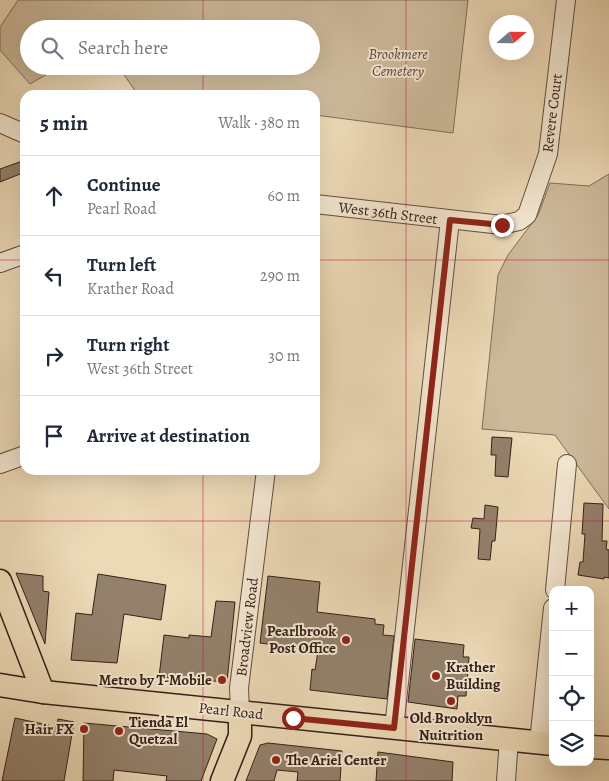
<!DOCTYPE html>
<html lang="en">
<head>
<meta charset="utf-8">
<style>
  :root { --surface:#fff; --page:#f2f2f3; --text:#1f2937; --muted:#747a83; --line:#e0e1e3 }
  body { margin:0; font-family:Alegreya,serif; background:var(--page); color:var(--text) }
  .controls { position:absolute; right:15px; bottom:15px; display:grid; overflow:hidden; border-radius:10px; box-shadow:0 5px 20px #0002 }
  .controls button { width:45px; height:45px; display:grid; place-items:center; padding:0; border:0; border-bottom:1px solid var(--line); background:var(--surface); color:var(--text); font:25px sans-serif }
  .compass { position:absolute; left:489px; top:15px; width:45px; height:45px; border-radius:50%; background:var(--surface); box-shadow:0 5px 20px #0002; rotate:70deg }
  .stop { position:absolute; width:15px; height:15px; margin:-11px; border:4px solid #8f2418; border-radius:50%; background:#fff }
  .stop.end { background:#8f2418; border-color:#fff; box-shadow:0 1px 5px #0008 }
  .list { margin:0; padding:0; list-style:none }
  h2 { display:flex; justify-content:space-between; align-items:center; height:65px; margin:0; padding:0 20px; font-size:21px }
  h2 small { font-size:16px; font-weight:400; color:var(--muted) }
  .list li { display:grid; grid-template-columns:32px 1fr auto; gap:15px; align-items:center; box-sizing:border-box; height:80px; padding:0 20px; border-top:1px solid var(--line) }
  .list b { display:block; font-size:19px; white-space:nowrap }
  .list p { margin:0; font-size:16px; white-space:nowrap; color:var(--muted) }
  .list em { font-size:16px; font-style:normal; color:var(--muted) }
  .icon { flex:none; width:28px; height:28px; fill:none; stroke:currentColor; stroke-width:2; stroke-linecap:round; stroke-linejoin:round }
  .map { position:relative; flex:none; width:609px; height:781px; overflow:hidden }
  .search { position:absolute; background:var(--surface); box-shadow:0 5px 20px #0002; left:20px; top:20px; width:300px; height:55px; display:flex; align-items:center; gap:12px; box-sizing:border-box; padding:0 18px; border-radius:28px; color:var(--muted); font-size:19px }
  .panel { position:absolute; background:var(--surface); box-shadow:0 5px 20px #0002; left:20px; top:90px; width:300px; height:385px; border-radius:15px }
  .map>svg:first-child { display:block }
  .green { fill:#cdba9b; stroke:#806e5a }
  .building { fill:#93816b; stroke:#332119 }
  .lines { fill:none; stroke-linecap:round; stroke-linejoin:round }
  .minor-casing { stroke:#614f40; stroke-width:20 }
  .major-casing { stroke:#332119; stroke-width:25 }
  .minor { stroke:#f3e6d0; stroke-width:18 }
  .major { stroke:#ecd9b6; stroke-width:22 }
  .route { stroke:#8f2418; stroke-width:6 }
  .grid { fill:none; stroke:#c2185b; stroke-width:1; stroke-opacity:0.55 }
  .poi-dot { fill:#8f2418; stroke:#f3e6d0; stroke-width:2 }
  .labels { text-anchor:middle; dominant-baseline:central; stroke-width:4; stroke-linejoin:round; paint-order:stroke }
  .park-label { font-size:15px; font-style:italic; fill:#5a473a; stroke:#f3e6d0 }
  .street-label { font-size:15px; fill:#332119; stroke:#f3e6d0 }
  .poi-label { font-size:15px; font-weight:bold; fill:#332119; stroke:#f3e6d0; text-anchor:end }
</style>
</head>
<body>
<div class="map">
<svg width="609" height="781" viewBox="0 0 609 781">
  <rect width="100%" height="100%" fill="#ecd9b6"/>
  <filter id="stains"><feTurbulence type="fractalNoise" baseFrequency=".004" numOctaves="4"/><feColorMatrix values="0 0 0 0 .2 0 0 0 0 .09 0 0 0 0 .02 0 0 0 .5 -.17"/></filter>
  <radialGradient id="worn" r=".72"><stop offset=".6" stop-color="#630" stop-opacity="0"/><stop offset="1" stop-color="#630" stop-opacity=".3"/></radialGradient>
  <g class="green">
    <path d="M18,0H468L453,133L315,115V95H138L118,66H311V29H29V66H61L30,84L0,50V27Z"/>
    <path d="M609,174V509L555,435L482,429L498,275L508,255L538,215L550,183L589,186Z"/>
  </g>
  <g class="building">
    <path d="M25,160V172L0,182V169Z"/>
    <path d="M492,437L512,438L508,477L495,476L496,455H491Z"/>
    <path d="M584,503L603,504L602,541H607L606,549L609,550V578L604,577V579L578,575L580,562H583L585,534H582Z"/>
    <path d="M485,505L498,507L495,541H492L490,560L478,559L480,529L471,528L473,518L484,519Z"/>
    <path d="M16,573L43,576V591L49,592L45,644Z"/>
    <path d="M98,574L166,585L161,620L124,614L117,663L71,660L76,613L92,615Z"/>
    <path d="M268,576L320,582L317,612L375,619V624L384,625L383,635L394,636L387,699L310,690L312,669L315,670L318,651L260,643Z"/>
    <path d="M216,601L235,602L227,682L159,677L164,635L189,638V635L211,637Z"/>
    <path d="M415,639L464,645L463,657H469L466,696H458L457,709L408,702Z"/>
    <path d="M15,718L57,727L58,719L74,722L64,781H2Z"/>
    <path d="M84,723L207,734L217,739L201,781H166L167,776L114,770L113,781H83Z"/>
    <path d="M268,743L342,751L340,781H297L298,772L277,770L274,781H246L260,745Z"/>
    <path d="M378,752L453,762L452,781H376Z"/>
  </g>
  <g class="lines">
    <g class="minor-casing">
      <g id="minor">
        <path d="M0,123L25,134"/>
        <path d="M315,204L502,225L519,221L527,215L548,154L566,0"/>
        <path d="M0,263L25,254"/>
        <path d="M0,464L25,455"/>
        <path d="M555,590L567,464"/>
        <path d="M240,712L239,688L266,470"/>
        <path d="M394,728L450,220"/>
        <path d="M539,742L553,608"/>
        <path d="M506,781L509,739"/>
      </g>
    </g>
    <g class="major-casing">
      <g id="major">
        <path d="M0,581L43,692"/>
        <path d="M0,685L43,692L553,744"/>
        <path d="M590,747L609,748"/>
        <path d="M222,781L240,736V712"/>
      </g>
    </g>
    <use href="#minor" class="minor"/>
    <use href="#major" class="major"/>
  </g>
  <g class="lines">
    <path class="route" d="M293,718L394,728L450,220L502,225"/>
  </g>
  <path class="grid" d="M203,0V29M406,0V781M203,66V95M0,260H25M315,260H609M203,470V781M0,521H609"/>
  <g class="poi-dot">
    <circle cx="346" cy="640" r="5"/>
    <circle cx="436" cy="676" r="5"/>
    <circle cx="222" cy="680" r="5"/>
    <circle cx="451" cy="701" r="5"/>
    <circle cx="84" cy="729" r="5"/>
    <circle cx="119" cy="731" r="5"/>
    <circle cx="276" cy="760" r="5"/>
  </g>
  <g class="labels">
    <g class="park-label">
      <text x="398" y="54">Brookmere<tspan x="398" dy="17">Cemetery</tspan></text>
    </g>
    <g class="street-label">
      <text transform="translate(552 113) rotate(-83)">Revere Court</text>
      <text transform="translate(388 213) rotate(7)">West 36th Street</text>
      <text transform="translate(247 627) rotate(-83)">Broadview Road</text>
      <text transform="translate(231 711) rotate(6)">Pearl Road</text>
    </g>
    <g class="poi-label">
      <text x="336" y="631">Pearlbrook<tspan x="336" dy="17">Post Office</tspan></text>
      <text x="446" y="667" text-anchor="start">Krather<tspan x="446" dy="17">Building</tspan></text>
      <text x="212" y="680">Metro by T-Mobile</text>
      <text x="451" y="718" text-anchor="middle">Old Brooklyn<tspan x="451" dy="17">Nuitrition</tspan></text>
      <text x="129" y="722" text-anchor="start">Tienda El<tspan x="129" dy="17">Quetzal</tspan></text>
      <text x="74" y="729">Hair FX</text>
      <text x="286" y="760" text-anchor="start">The Ariel Center</text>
    </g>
  </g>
  <rect width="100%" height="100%" filter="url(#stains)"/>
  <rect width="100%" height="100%" fill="url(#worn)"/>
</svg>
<div class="controls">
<button>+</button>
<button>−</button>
<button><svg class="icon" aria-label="locate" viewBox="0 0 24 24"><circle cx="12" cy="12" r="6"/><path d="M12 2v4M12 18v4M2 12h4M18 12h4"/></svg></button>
<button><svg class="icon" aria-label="layers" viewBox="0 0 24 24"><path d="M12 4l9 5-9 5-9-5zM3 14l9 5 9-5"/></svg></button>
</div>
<svg class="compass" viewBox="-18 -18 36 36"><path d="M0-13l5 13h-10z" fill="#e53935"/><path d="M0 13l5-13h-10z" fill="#747a83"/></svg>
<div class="stop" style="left:293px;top:718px"></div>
<div class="stop end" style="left:502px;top:225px"></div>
<div class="search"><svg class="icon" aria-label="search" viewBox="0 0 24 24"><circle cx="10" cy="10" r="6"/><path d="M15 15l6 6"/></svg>Search here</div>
<section class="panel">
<h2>5 min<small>Walk · 380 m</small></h2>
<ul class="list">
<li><svg class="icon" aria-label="ahead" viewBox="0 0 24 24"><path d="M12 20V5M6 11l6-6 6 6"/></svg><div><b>Continue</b><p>Pearl Road</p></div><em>60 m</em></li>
<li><svg class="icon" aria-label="left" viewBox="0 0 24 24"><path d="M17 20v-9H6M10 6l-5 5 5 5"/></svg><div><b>Turn left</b><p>Krather Road</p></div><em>290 m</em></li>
<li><svg class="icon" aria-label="right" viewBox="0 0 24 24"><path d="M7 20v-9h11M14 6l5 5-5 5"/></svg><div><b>Turn right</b><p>West 36th Street</p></div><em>30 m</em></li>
<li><svg class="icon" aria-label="arrive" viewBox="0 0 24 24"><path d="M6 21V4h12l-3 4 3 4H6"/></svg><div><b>Arrive at destination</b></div></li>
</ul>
</section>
</div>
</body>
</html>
